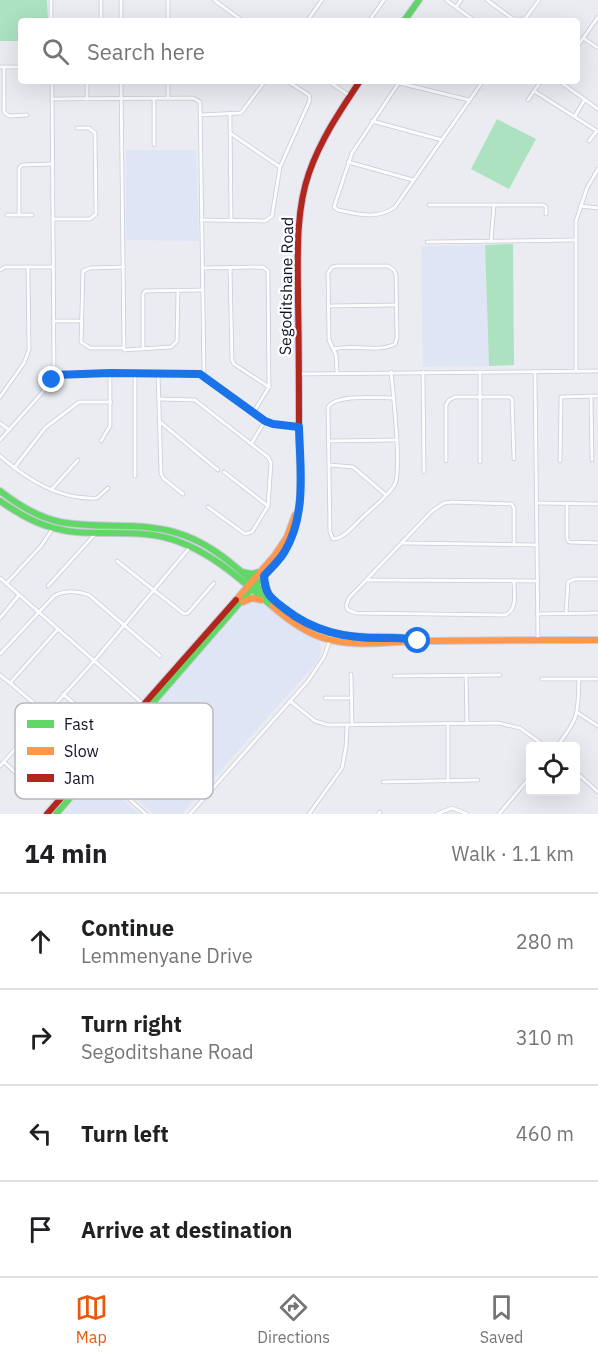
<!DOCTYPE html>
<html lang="en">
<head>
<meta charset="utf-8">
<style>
  :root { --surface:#fff; --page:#f2f2f2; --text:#202124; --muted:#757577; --line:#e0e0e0; --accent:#ea580c }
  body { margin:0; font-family:"IBM Plex Sans",sans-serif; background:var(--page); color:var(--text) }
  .controls { position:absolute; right:18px; bottom:18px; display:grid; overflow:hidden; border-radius:6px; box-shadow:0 6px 24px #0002 }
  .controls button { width:54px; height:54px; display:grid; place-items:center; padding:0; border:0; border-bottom:2px solid var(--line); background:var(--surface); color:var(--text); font:30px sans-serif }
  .stop { position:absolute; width:18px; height:18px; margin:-14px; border:4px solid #1a73e8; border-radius:50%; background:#fff }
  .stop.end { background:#1a73e8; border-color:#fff; box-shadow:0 2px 6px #0008 }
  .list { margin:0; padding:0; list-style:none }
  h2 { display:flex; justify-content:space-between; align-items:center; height:78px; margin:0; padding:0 24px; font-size:26px }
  h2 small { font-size:20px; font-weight:400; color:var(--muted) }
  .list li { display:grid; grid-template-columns:39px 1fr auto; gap:18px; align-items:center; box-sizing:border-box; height:96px; padding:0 24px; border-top:2px solid var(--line) }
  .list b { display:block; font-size:22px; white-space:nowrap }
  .list p { margin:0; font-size:20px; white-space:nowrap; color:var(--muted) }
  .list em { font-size:20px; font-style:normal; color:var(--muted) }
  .icon { flex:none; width:33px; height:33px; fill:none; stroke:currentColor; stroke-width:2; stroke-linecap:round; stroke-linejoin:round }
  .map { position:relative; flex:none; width:598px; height:814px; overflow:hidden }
  .search { position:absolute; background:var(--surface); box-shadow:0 6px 24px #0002; left:18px; right:18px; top:18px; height:66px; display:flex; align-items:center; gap:15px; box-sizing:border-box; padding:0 21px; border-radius:6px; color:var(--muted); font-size:22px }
  .sheet { height:462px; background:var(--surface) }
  nav { display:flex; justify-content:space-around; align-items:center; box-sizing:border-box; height:84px; border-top:2px solid var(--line); background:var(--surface); font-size:16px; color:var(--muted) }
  nav a { display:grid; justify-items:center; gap:3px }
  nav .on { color:var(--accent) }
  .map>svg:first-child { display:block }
  .built { fill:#e0e5f6 }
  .green { fill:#ace2c0 }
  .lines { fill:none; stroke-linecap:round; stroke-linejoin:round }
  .street-casing { stroke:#c7cbd8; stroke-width:4.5 }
  .fast-casing { stroke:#c7cbd8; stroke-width:8 }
  .slow-casing { stroke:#c7cbd8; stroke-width:8 }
  .jam-casing { stroke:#c7cbd8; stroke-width:8 }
  .street { stroke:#fcfcfd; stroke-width:3 }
  .fast { stroke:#63d668; stroke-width:6 }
  .slow { stroke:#ff974d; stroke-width:6 }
  .jam { stroke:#b3261e; stroke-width:6 }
  .route { stroke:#1a73e8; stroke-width:8 }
  .labels { text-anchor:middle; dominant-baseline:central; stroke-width:4.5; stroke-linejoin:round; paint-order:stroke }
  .street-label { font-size:16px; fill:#0e1327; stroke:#fff }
  .key { fill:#fff; stroke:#b7b8be; stroke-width:1.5 }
  .key-label { font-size:16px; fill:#0e1327 }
</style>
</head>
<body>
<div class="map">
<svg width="598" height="814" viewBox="0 0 598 814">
  <rect width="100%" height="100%" fill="#eaecf2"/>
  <g class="built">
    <path d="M126,150H196L199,241L126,240Z"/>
    <path d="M485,245L489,366L423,367L421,246Z"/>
    <path d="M257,599L269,604L304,632L320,639L321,652L317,662L182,814H153L100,767L249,600Z"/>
    <path d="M101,782L119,797L140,814H62L89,783Z"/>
  </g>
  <g class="green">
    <path d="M0,0H47L48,21H21V41H0Z"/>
    <path d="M497,119L536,139L509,189L471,169Z"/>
    <path d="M513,244L514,365L489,366L485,245Z"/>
  </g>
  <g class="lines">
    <g class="street-casing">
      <g id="street">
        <path d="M51,0V21"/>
        <path d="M121,0V21"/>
        <path d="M168,0V21"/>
        <path d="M214,0L243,21"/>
        <path d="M446,0L475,21"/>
        <path d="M487,0L513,19H525L539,0"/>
        <path d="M456,7L461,0"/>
        <path d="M101,21V0"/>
        <path d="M307,21L322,0"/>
        <path d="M369,21L384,0"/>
        <path d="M583,38L598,48"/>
        <path d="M577,47L598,17"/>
        <path d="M0,67H21"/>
        <path d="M4,67V112L9,116L27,115"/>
        <path d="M121,81L124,350L171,347L177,341L178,290"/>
        <path d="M328,81L350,96"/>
        <path d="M400,81L352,153L334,207L338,210C357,214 378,220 395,207L483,81"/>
        <path d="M559,81L598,109"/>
        <path d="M399,83L469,100"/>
        <path d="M534,91L597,131"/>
        <path d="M168,98V81"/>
        <path d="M52,99L193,98L200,102L204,375"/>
        <path d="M87,99V81"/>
        <path d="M528,100L541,81"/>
        <path d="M230,114L231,220"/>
        <path d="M201,115L241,113L265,81"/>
        <path d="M575,116L585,99"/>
        <path d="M372,121L442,140"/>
        <path d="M230,133L280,167"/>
        <path d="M589,141L597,131"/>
        <path d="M154,145V99"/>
        <path d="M348,162L413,180"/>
        <path d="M429,205H544L546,207V214"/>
        <path d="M580,206L598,208"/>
        <path d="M7,215H32"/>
        <path d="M19,215V168L22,165L52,164"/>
        <path d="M53,219H90L96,214L95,133L89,128H77"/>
        <path d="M201,220L265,221L272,216L280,167L310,100L309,95L287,81"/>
        <path d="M491,241L494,205"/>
        <path d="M427,242L575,240"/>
        <path d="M124,267L90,268L83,271L81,342L90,348H124"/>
        <path d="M202,268L263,267L268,271L269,387L253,413"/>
        <path d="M230,268L232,360L234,364L269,387"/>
        <path d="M0,270L5,267H53"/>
        <path d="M329,306L395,305"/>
        <path d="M54,321H82"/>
        <path d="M143,348V294L145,291L202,290"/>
        <path d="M334,349C353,344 378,353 395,344L397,338L396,275L394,270L388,266H337L332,267L328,273L329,340L336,355L337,373"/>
        <path d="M576,371V221L587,188L598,169"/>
        <path d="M391,372C393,392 402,469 395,484C388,497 373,507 363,517C354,525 345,538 333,539L330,532L328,407C337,394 378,398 394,398"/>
        <path d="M423,372L424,472"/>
        <path d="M535,372L538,640"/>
        <path d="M135,373V476"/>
        <path d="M158,373L161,473L163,478L183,494"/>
        <path d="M299,374L598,371"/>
        <path d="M54,375L110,373L200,374L265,421L273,424L299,427"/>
        <path d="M591,396L592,460"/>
        <path d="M0,397L24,363L29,350L28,267"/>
        <path d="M159,399L195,400L268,457L271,463L268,506L252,532L245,534L208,507"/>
        <path d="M159,421L218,470"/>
        <path d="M0,423L9,430"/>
        <path d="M0,440L48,386L54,371L52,81"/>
        <path d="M101,441L110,426V373"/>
        <path d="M328,441L397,440"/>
        <path d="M251,444L265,421"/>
        <path d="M0,456C28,480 59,500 97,498L108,488"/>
        <path d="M446,461V405L449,400L455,397H510L512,399L514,459"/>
        <path d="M560,461L561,397L598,396"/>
        <path d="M480,462V372"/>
        <path d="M330,465L353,467L386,495"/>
        <path d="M14,468L45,428L79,402H111"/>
        <path d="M224,472L268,506"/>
        <path d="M51,490L78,460"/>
        <path d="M537,503L598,504"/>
        <path d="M567,503V539L569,542L598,543"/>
        <path d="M402,543L536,545"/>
        <path d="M117,561L184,614L188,613L214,583"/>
        <path d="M0,578L149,709"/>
        <path d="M367,580L537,581"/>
        <path d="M514,582C514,593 518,610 505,615L356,613L348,610L346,606L349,598L432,511L444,503L452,502L512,504L514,508V545"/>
        <path d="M6,584L41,546L53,528"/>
        <path d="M48,586L96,533"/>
        <path d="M537,614L598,613"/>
        <path d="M566,614L568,582L575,579H598"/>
        <path d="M0,618L19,595"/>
        <path d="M58,629L10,683L98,757"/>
        <path d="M0,654L54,596C64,590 78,591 89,595L160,656"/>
        <path d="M351,674L352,725"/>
        <path d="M0,675L10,683"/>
        <path d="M466,675L467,724"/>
        <path d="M394,676L500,675"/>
        <path d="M542,679H598"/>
        <path d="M63,694L102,728"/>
        <path d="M325,698H350"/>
        <path d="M290,701L315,721L328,725L498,723L520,728L545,746"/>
        <path d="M578,713L598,726"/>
        <path d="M448,724V781"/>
        <path d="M32,730L69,764"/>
        <path d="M557,746C579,718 578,714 579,679"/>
        <path d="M4,762L40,795"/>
        <path d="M0,766L94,661L191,546"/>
        <path d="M96,769L146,814"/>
        <path d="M576,772L598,792"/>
        <path d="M383,782L478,780"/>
        <path d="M190,814L308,681L324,657L332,634"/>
        <path d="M309,814L342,768L346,747L347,726"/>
        <path d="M378,814L380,812"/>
        <path d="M437,814L452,808L467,814"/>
        <path d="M499,814L530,777"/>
      </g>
    </g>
    <g class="fast-casing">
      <g id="fast">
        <path d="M404,21L419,0"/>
        <path d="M0,491C18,505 37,517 60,522C103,530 145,520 186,536C236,555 265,603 312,626C349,645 384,631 419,641"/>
        <path d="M0,501C25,518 45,529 76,532C110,535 145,529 177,541C214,554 242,581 272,606"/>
        <path d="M241,572L252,574L259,572"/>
        <path d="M264,576L268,594"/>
        <path d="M56,814L283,553C306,513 300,478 299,434"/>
      </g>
    </g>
    <g class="slow-casing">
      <g id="slow">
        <path d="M236,600L275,555L287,537L295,515"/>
        <path d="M243,602L252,598L261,600"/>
        <path d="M272,606C288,620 310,636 331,640C362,647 392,641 423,641C481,640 540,640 598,640"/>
        <path d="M86,779L109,780"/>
      </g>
    </g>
    <g class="jam-casing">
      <g id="jam">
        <path d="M299,434C299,390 299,345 298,301C298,259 295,213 309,173C321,139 340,111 360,81"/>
        <path d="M47,814L236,600"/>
      </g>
    </g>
    <use href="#street" class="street"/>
    <use href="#fast" class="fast"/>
    <use href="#slow" class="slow"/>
    <use href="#jam" class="jam"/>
  </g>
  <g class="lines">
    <path class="route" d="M52,380L54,375L110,373L200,374L265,421L273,424L299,427C300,467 307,514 285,551C280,560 271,568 264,576C265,595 271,598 285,609C314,632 346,638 381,638C393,638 408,637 418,641"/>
  </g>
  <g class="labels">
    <g class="street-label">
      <text transform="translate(286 286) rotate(-89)">Segoditshane Road</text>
    </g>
  </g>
  <rect x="15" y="703" width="198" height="96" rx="9" class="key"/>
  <rect x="27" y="720" width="27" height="8" fill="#63d668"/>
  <rect x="27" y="747" width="27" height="8" fill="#ff974d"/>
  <rect x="27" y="774" width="27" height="8" fill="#b3261e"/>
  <g class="key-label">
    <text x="64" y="730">Fast</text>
    <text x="64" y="757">Slow</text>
    <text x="64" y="784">Jam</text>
  </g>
</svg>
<div class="controls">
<button><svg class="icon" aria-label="locate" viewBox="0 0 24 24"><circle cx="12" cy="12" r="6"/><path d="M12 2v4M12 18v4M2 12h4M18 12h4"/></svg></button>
</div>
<div class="stop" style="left:418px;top:641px"></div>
<div class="stop end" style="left:52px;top:380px"></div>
<div class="search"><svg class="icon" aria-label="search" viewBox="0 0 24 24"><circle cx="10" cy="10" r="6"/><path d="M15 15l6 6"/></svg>Search here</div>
</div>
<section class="sheet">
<h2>14 min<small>Walk · 1.1 km</small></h2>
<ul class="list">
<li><svg class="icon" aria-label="ahead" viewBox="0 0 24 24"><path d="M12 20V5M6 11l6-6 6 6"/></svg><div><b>Continue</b><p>Lemmenyane Drive</p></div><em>280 m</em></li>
<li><svg class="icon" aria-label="right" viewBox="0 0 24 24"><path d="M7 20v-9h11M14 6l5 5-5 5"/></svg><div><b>Turn right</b><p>Segoditshane Road</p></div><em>310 m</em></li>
<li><svg class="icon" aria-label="left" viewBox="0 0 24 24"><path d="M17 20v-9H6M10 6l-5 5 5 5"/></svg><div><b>Turn left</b></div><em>460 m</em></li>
<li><svg class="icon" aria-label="arrive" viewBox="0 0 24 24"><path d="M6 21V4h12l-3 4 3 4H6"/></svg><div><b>Arrive at destination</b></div></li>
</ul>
</section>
<nav>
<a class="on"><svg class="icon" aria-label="map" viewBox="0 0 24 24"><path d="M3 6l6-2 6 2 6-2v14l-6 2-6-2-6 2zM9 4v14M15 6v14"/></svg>Map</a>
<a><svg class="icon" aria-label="directions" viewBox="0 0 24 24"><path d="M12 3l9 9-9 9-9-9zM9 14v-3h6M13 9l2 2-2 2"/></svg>Directions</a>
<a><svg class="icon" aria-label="saved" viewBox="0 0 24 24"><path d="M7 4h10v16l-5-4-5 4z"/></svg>Saved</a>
</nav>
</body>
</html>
